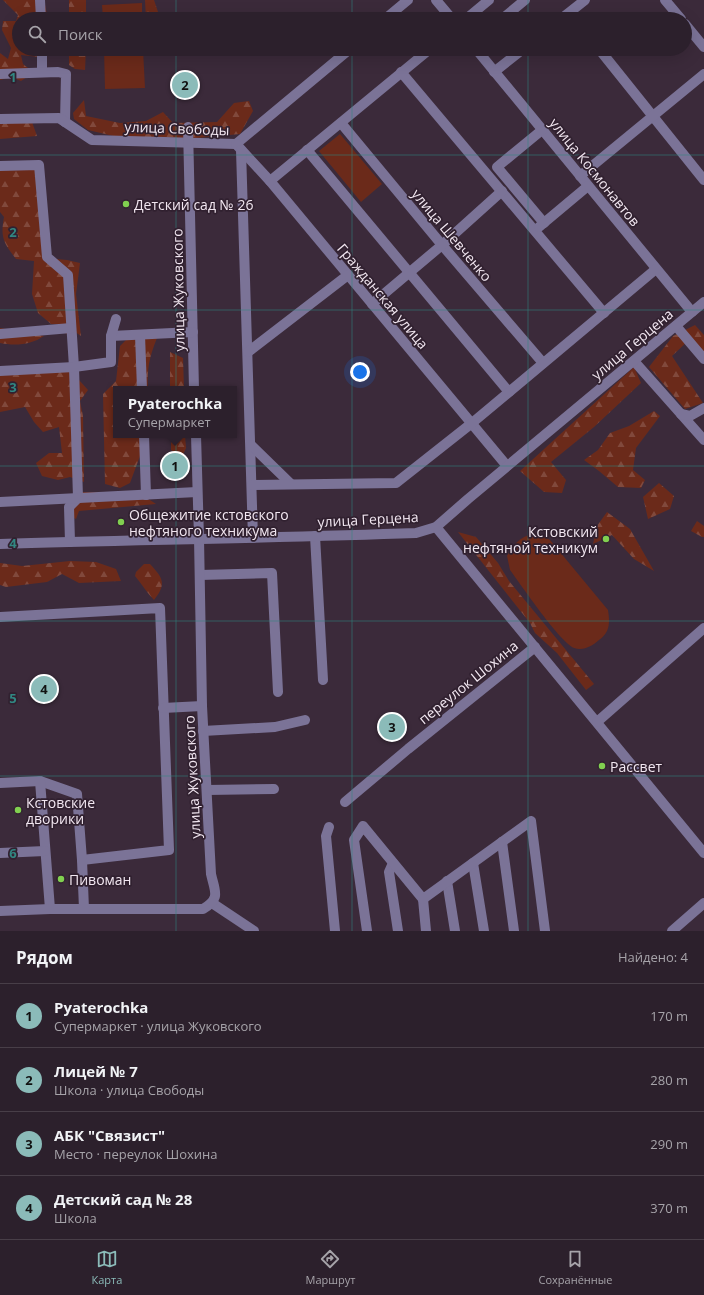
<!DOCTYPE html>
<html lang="ru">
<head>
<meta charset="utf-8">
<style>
  :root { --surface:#2c202c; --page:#342834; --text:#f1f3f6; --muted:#a6a3a9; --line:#483e48; --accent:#8bbbb9 }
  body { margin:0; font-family:"Open Sans",sans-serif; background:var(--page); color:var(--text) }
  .you { position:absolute; left:360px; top:372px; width:14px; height:14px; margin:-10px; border:3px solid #fff; border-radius:50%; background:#1a73e8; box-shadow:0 0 0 6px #1a73e833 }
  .badge { display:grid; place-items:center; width:26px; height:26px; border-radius:50%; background:var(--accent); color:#111; font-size:13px; font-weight:700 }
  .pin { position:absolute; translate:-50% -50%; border:2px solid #fff; box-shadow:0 1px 4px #0006 }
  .popup { position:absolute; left:113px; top:386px; width:124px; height:52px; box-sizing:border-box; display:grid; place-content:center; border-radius:0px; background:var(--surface); filter:drop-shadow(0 1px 3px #0005); font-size:13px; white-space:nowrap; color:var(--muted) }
  .popup b { font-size:15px; color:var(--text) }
  .popup::after { content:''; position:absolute; left:50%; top:100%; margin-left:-8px; border:8px solid transparent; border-top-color:var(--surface) }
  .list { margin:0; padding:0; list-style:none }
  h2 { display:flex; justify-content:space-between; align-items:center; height:52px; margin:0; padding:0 16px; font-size:17px }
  h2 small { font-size:13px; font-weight:400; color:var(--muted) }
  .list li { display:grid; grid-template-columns:26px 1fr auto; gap:12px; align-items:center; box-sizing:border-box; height:64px; padding:0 16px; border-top:1px solid var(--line) }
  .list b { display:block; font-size:15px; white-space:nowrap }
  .list p { margin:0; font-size:13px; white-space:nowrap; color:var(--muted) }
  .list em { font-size:13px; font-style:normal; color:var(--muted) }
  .icon { flex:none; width:22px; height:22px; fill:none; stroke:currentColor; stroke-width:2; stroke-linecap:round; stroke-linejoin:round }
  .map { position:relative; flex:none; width:704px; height:931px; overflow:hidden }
  .search { position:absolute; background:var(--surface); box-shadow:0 4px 16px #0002; left:12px; right:12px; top:12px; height:44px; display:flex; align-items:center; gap:10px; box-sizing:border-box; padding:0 14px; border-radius:22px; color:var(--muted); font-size:15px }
  .sheet { height:308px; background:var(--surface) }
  nav { display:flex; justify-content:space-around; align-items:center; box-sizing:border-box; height:56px; border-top:1px solid var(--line); background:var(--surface); font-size:11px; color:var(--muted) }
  nav a { display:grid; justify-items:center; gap:2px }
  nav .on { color:var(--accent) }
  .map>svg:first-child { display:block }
  .forest { fill:url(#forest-firs) }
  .green { fill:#6b2a1a }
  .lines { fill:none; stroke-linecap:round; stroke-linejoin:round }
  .minor { stroke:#7b7397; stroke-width:10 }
  .grid { fill:none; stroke:#318782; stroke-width:1; stroke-opacity:0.55 }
  .poi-dot { fill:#81d050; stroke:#312130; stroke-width:1.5 }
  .labels { text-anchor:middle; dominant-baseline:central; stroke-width:3.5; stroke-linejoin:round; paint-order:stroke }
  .street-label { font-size:14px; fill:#f2e7f1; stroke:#312130 }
  .poi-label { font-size:14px; fill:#f2e7f1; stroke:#312130; text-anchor:start }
  .grid-label { font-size:13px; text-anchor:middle; font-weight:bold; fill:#318782; stroke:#312130; stroke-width:3.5; stroke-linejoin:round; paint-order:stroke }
</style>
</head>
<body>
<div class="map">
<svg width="704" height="931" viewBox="0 0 704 931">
  <defs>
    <pattern id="forest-firs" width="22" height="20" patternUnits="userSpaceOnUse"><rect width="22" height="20" fill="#6b2a1a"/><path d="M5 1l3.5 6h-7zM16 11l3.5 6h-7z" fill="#81493c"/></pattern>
  </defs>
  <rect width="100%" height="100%" fill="#3b2a3a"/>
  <g class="forest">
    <path d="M3,0H44L48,19H19V49H46L39,57L21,55L23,64L39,77H27L21,81L11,77L0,80V53L8,59L11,48L2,30L3,21H16L18,15Z"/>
    <rect x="69" y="0" width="17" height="19"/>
    <path d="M145,0H154L159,15L158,19H146Z"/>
    <path d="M69,49H86L85,70L75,69L69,65Z"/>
    <path d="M84,100L86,116L120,123L146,121L163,112L173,123L217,122L234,103L249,101L253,111L240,134L197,138H122L88,130L74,119L73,113Z"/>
    <path d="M0,122H32L37,136L0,139Z"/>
    <path d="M35,167L46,258L67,260L80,263L76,294L81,336L71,329L66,334L61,324H51L38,313L32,294L34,261L16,259C4,243 0,238 4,217L0,212V168Z"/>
    <path d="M695,325L704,335V353L690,339L672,356L703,403L685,409L649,367L673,336Z"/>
    <path d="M0,328L44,336C31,345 15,346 0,343Z"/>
    <path d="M145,338H157C149,358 147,368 148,389H116V435H149V445L140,456L130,483L120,488L105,484L103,394L116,381L120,346L126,340Z"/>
    <path d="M170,352L183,358L184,389H170Z"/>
    <path d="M634,367L641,383L594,427L551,462L566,480L562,493L544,492L520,471Z"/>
    <path d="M71,371L88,390L80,401L83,416L84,482L70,477L58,480L42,476L36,463L49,453H62L59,427L43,432L34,422L25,407L0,412V375Z"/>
    <path d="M654,411L660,416L636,448L633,470L645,480L641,488L618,487L599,471L584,460L598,450L610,433L629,426Z"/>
    <path d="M171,435H185L186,448L182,457L171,450Z"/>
    <path d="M659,483L674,496L670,509L648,519L643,497Z"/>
    <path d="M83,492C104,492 140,490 156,504L79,511L76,519L65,513L68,506Z"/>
    <path d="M607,512L630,529L654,571L634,559L612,535L593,544L597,526Z"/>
    <path d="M697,521L704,526V537H702L691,531Z"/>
    <path d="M458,532L476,537L498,563L509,581L594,684L586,690L557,653L535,633L530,623Z"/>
    <path d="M70,561L96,562L116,569L121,581L79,583L62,574L47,582L6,587L0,585V563L22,566Z"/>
    <path d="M144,564H150C163,578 167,584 154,600C147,593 142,584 135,576L136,572Z"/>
  </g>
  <g class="green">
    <path d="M142,3V19H103L102,5Z"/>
    <path d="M104,49H143L145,88L105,89Z"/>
    <path d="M340,134L382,184L361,202L319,151Z"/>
    <path d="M538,533L550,540L608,610C610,623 610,632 599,640C592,646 584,651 574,648C560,642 521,585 510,570L507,556C515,542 522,535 538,533Z"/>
  </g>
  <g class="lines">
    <g class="minor">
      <path d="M40,0L41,19"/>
      <path d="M436,0L452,19"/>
      <path d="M665,0L681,19"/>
      <path d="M385,19L408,0"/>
      <path d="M466,19L489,0"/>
      <path d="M502,19L525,0"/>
      <path d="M561,19L585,0"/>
      <path d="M685,24L704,47"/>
      <path d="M42,49V72"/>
      <path d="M476,49L692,312"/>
      <path d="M599,49L704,180"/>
      <path d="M401,72L604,313"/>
      <path d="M494,72L523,49"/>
      <path d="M0,74L58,72L66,74L65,122"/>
      <path d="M0,119L59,118L92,140L236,144L350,49"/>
      <path d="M341,123L442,245L543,363"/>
      <path d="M188,127L194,389"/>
      <path d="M542,130L497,167L544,223"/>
      <path d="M236,144L270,181L507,466"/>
      <path d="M241,150L253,538"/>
      <path d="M307,150L509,392"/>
      <path d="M0,166L39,165L47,257L68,275L74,367L78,498L69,507L70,542"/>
      <path d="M580,176L704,74"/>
      <path d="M270,181L430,49"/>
      <path d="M539,227L588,186"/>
      <path d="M372,304L442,245L502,191"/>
      <path d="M676,326L704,359"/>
      <path d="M0,334L71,328"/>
      <path d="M140,335L142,389"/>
      <path d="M111,336L193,332"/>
      <path d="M248,352L348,275"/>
      <path d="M634,361L704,440"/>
      <path d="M0,371L74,367L111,362V336L116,319"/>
      <path d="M681,414L690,416L704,408"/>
      <path d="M144,435L146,495"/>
      <path d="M251,445L291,484"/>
      <path d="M252,485L396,483L472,423L656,269"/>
      <path d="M0,502L197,492"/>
      <path d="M436,527L704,853"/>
      <path d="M315,536L323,680"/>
      <path d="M0,544C139,540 277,538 416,533L436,527L468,499L704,302"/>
      <path d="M200,575L272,573L278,692"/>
      <path d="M0,617L160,608L169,850L82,860"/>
      <path d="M163,708L202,706"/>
      <path d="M597,722L704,628"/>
      <path d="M203,731L275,727L305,720"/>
      <path d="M40,781L77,794L82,860L84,909"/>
      <path d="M0,783L40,781L50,909"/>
      <path d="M207,790L274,789"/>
      <path d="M345,802L408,749L535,647"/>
      <path d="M329,827L326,836L335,931"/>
      <path d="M502,842L514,931"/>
      <path d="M0,853L45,851"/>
      <path d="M393,863L389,872L398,931"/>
      <path d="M473,863L484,931"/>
      <path d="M447,881L455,931"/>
      <path d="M423,899L426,931"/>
      <path d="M212,903L254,931"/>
      <path d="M0,911L50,909H203C221,898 215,892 211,874L202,706L199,538L196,435"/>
      <path d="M367,931L354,840L363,826L423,899L531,821L545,931"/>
      <path d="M672,931L704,903"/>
    </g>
  </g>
  <path class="grid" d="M176,0V19M352,0V19M528,0V19M176,49V931M352,49V931M528,49V931M0,155H704M0,310H704M0,466H704M0,621H704M0,776H704"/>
  <g class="poi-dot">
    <circle cx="126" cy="204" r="4"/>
    <circle cx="121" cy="522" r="4"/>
    <circle cx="606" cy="539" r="4"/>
    <circle cx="602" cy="766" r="4"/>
    <circle cx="18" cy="810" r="4"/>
    <circle cx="61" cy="879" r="4"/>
  </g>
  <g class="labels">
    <g class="street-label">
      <text transform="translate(177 128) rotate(2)">улица Свободы</text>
      <text transform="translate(595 172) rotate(51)">улица Космонавтов</text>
      <text transform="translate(452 235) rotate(50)">улица Шевченко</text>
      <text transform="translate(178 290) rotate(-91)">улица Жуковского</text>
      <text transform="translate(383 296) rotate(50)">Гражданская улица</text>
      <text transform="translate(632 344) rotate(-40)">улица Герцена</text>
      <text transform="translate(368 519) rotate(-3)">улица Герцена</text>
      <text transform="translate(468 682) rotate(-39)">переулок Шохина</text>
      <text transform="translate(192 777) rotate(-93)">улица Жуковского</text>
    </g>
    <g class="poi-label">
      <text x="134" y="204">Детский сад № 26</text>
      <text x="129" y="514">Общежитие кстовского<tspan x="129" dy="16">нефтяного техникума</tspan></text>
      <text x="598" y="531" text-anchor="end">Кстовский<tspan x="598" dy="16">нефтяной техникум</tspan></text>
      <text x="610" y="766">Рассвет</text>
      <text x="26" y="802">Кстовские<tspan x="26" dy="16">дворики</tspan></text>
      <text x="69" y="879">Пивоман</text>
    </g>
  </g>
  <g class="grid-label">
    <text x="13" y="82">1</text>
    <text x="13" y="237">2</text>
    <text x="13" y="392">3</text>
    <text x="13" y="548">4</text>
    <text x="13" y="703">5</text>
    <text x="13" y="858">6</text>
  </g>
</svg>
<div class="you"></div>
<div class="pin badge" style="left:175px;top:466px">1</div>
<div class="popup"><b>Pyaterochka</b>Супермаркет</div>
<div class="pin badge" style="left:185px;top:85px">2</div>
<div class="pin badge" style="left:392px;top:727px">3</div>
<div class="pin badge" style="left:44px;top:689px">4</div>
<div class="search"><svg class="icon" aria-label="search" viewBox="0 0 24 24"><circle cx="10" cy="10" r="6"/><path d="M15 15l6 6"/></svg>Поиск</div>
</div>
<section class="sheet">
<h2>Рядом<small>Найдено: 4</small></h2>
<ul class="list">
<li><span class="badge">1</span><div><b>Pyaterochka</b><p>Супермаркет · улица Жуковского</p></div><em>170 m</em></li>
<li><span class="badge">2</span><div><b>Лицей № 7</b><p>Школа · улица Свободы</p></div><em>280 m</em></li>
<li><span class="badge">3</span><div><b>АБК &quot;Связист&quot;</b><p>Место · переулок Шохина</p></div><em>290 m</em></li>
<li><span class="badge">4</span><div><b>Детский сад № 28</b><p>Школа</p></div><em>370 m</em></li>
</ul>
</section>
<nav>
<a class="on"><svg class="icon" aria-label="map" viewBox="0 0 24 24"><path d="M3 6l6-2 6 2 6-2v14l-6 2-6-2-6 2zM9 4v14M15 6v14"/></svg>Карта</a>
<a><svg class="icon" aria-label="directions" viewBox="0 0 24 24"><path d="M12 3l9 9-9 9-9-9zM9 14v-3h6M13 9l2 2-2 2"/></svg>Маршрут</a>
<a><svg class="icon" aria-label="saved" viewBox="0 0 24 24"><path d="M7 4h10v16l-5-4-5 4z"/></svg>Сохранённые</a>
</nav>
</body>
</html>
